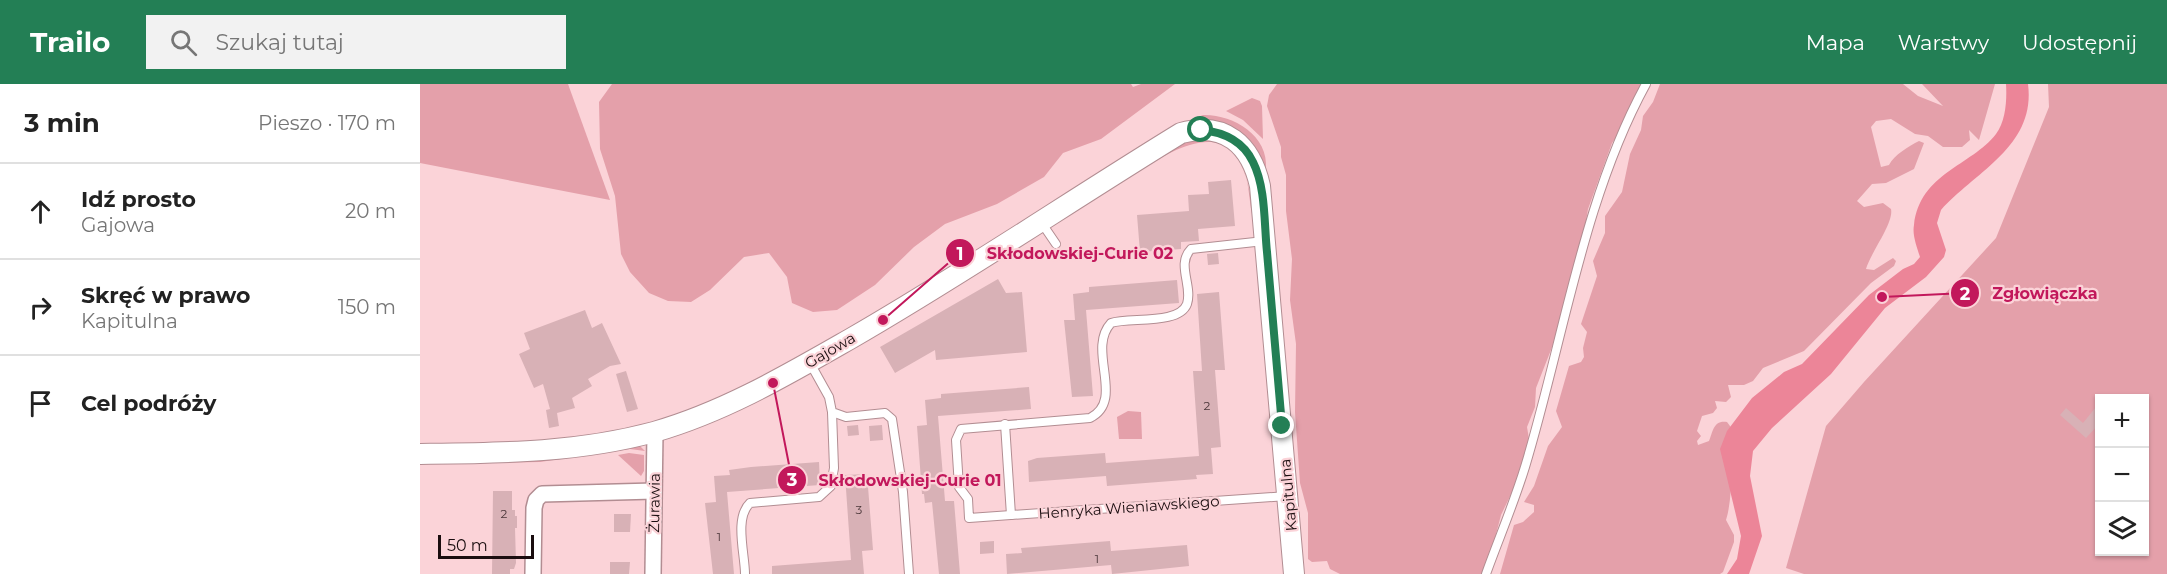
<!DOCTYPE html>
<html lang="pl">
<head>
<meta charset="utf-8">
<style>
  :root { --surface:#fff; --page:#f2f2f2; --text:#222; --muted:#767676; --line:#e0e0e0; --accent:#237f55 }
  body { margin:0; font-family:Montserrat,sans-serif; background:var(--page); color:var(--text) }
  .controls { position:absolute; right:18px; bottom:18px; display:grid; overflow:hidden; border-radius:0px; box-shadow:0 2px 4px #0004 }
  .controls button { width:54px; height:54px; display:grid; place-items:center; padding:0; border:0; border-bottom:2px solid var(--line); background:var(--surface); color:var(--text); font:30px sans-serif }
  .scale { position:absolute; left:18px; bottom:15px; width:96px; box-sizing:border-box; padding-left:6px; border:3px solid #1a0d0f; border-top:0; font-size:16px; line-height:21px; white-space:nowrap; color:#1a0d0f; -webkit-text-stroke:4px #fbd3d8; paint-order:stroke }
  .stop { position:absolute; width:18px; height:18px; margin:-14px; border:4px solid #237f55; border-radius:50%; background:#fff }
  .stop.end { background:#237f55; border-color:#fff; box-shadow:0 2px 6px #0008 }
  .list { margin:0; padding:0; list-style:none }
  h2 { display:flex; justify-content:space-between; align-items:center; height:78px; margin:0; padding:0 24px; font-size:26px }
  h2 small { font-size:20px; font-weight:400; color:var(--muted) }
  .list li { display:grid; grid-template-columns:39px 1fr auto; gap:18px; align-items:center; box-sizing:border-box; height:96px; padding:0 24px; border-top:2px solid var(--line) }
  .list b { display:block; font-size:22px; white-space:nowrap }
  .list p { margin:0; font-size:20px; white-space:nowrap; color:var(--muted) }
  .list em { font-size:20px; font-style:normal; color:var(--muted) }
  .icon { flex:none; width:33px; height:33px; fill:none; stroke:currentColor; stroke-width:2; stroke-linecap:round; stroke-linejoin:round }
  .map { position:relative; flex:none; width:1747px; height:490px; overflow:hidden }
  header { display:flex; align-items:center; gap:36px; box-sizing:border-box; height:84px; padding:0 30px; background:var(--accent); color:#fff }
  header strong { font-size:28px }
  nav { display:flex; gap:33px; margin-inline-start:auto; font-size:21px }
  .search { width:420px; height:54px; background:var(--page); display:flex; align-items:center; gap:15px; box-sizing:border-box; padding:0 21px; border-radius:0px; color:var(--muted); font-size:22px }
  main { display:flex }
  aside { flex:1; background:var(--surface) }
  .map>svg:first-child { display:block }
  .green { fill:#e4a0aa; fill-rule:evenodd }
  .water { fill:#ec8598 }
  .building { fill:#d8b1b6 }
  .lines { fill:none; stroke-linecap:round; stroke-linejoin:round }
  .service-casing { stroke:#b28d92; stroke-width:10 }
  .minor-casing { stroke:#b28d92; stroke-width:18 }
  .tertiary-casing { stroke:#b28d92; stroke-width:22 }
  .service { stroke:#fff; stroke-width:8 }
  .minor { stroke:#fff; stroke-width:15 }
  .tertiary { stroke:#fff; stroke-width:20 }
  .route { stroke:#237f55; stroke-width:8 }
  .labels { text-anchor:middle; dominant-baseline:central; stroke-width:4.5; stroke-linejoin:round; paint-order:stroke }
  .number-label { font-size:12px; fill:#4a3639 }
  .street-label { font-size:15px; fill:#1a0d0f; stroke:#fbd3d8 }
  .leader { fill:none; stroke:#c2185b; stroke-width:2 }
  .callout-dot { fill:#c2185b; stroke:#fbd3d8; stroke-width:2 }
  .mark-label { font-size:18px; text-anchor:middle; font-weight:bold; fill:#fff }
  .callout-label { font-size:16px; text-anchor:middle; font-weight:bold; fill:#c2185b; stroke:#fbd3d8; stroke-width:4.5; stroke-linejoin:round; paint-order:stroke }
</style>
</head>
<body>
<header>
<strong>Trailo</strong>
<div class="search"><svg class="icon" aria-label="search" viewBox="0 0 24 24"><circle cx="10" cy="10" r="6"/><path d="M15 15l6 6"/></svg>Szukaj tutaj</div>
<nav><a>Mapa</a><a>Warstwy</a><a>Udostępnij</a></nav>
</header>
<main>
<aside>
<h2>3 min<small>Pieszo · 170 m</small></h2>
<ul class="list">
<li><svg class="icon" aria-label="ahead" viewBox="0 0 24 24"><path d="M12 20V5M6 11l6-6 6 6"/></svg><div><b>Idź prosto</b><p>Gajowa</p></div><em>20 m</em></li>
<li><svg class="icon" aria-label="right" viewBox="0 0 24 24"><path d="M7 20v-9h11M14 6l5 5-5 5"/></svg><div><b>Skręć w prawo</b><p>Kapitulna</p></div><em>150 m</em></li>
<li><svg class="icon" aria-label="arrive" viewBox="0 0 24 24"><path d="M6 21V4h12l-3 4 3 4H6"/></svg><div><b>Cel podróży</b></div></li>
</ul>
</aside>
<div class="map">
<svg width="1747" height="490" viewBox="0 0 1747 490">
  <rect width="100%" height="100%" fill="#fbd3d8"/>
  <g class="green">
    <path d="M0,0H148L190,116L0,79Z"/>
    <path d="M192,0H711L713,3L721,0H755L681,55L643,69L624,93L577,120L525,140L494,163L455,201L417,226L393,228L372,219L367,193L349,169L324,173L290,206L271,218L248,217L229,209L210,188L201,170L195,112L180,65L179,18Z"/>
    <path d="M857,0H1221L1199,49L1192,59L1168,125L1164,150L1148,202L1138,248L1116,304L1115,323L1107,343L1109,355L1094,404L1081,431L1072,466L1061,490H920L910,485L907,477L892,478L888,475V429L880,399L875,328L876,260L870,216L872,175L866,127V91L861,73V63L847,22L849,11Z"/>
    <path d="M1240,0H1483L1498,12L1523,22L1502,0H1575L1559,56L1549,46L1550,56L1542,63H1523L1508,52L1495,50L1471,35L1456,37L1451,43L1461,83L1469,81C1474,71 1489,62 1499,57L1504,59L1494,85L1466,99L1452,100L1437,117L1444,123L1463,119L1471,125C1474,139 1451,168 1446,185L1454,186L1473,174L1476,177L1474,182L1451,199L1384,267L1343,284L1333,297L1324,301H1308L1311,313L1306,318L1295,317L1297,324L1293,329L1282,332L1277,347L1281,352L1277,357L1278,361L1289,357C1293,348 1293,336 1307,338L1313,346C1310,375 1314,410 1306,436L1314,451V458L1303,488L1300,490H1080L1094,441L1103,438L1114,428V421L1104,418L1114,402L1128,362L1142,343L1136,327L1149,282L1161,278L1164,273L1163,264L1167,248L1161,240L1177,192L1173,177L1185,149V132L1202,108L1210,70L1221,46L1223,32L1233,18Z"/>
    <path d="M1628,0H1747V490H1384L1366,484L1406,342L1444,298L1576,154L1629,23ZM1680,314H1724V468H1680Z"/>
    <path d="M832,14L840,17L842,22L843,55L823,36L806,27Z"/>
    <path d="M783,31C812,30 849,51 846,85C833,50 798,26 761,40Z"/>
    <path d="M780,55C824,55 828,98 834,131L832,130C829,115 829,98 823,84C802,33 748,70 717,87L716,85L765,59Z"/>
    <path d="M708,327L721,328L722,355H699L697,333Z"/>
    <path d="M219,361L225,367L210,365L120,378L0,380V377Z"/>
    <path d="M209,369L224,371V387L221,392L198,371Z"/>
  </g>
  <path class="water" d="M1586,0H1608C1616,62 1556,87 1521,126L1517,139L1526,166L1524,173L1506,193L1465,224L1411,290L1352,344L1333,367L1330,392L1342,452L1329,490H1307L1317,475L1321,452L1300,365L1307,347L1332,314L1364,288L1382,280L1449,211L1483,185L1494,180L1500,173C1497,163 1492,151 1494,141C1500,89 1551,82 1576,50C1586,37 1587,15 1586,0Z"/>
  <g class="building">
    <path d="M811,96L815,142L778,145L779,157L761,158V165L720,168L717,131L769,127L768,111L789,110L788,98Z"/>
    <path d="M798,169L799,180L788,181L787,170Z"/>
    <path d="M578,195L586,209L602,208L607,268L516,276L515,266L475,289L460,263Z"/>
    <path d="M757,196L759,219L666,226L673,312L652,313L644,236H655L653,210L669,208V203Z"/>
    <path d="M799,208L805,286H795L801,363L791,364L793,390L776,391L777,395L687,402L686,392L609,398L608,377L617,374L685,369L686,379L779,372L773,287H782L777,210Z"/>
    <path d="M165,226L172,244L182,239L201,280L190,282L168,295L172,302L152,314L155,324L137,329L139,342L129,344L126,326L130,325L123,300L114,304L99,270L110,265L104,249Z"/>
    <path d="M206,287L218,325L207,328L196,290Z"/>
    <path d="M609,303L611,325L518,332L525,417H534L540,490H519L512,418L505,419L504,410H502L497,342L507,341L505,316L521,314V310Z"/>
    <path d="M1680,318V339L1666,354L1640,331L1646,324L1663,339Z"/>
    <path d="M438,341L439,351L428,352L427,342Z"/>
    <path d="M462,341L463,356L450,357L449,342Z"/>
    <path d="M399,378L400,401L307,408L314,490H293L285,419L296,418L294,392L310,391L309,386L331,383Z"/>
    <path d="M447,390L453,466L442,467L444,490H352V482L431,476L425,391Z"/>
    <path d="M73,407H92V426H95V432H97V444H95L96,479L94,485H90V490H72Z"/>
    <path d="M194,430H211L210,448H194Z"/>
    <path d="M574,457V469L560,470V458Z"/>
    <path d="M690,457L691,467L767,461L769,482L692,490L691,481L587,490L586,470L602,469L601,464Z"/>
    <path d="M190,478H210L209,490H190Z"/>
  </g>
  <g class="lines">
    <g class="service-casing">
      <g id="service">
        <path d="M621,138L636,160"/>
        <path d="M844,157L771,165C756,180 773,202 767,220C759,241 710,233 691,239C666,266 706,316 670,334L541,345L536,356L539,403L548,415L549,434L867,412"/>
        <path d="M390,279L409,313L412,328L426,333L465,329L472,335L483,408L489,490"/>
        <path d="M585,340L591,431"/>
        <path d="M325,490C325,470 314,434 330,419L399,413L411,402L414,384L412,328"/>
        <path d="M1066,490C1079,454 1094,419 1105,383C1143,258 1163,115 1226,0"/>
      </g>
    </g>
    <g class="minor-casing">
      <g id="minor">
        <path d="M113,490L114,424L116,416L122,410L234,407"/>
        <path d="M233,490L235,348"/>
      </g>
    </g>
    <g class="tertiary-casing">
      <path id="tertiary" d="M0,370C80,369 156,369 234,348C304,328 367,291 430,255C543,190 650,117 761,49C805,37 831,61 840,102L874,490"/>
    </g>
    <use href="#service" class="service"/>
    <use href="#minor" class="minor"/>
    <use href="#tertiary" class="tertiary"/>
  </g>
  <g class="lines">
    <path class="route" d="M781,46C803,48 823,57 833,78C846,104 844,140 847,168C852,226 857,284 862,342"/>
  </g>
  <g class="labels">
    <g class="number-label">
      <text x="787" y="321">2</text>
      <text x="439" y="425">3</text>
      <text x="84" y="429">2</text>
      <text x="299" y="452">1</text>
      <text x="677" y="474">1</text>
    </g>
    <g class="street-label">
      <text transform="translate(410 266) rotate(-30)">Gajowa</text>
      <text transform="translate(868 411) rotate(-95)">Kapitulna</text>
      <text transform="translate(234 419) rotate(-89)">Żurawia</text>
      <text transform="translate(709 423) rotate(-4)">Henryka Wieniawskiego</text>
    </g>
  </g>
  <path class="leader" d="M463 236L540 169M1462 213L1545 209M353 299L372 396"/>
  <g class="callout-dot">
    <circle cx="463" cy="236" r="6"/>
    <circle cx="1462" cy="213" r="6"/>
    <circle cx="353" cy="299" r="6"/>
    <circle cx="540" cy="169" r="15"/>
    <circle cx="1545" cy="209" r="15"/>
    <circle cx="372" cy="396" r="15"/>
  </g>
  <g class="mark-label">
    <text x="540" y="176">1</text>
    <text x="1545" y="216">2</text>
    <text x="372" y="402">3</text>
  </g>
  <g class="callout-label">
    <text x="660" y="175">Skłodowskiej-Curie 02</text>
    <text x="1625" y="215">Zgłowiączka</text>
    <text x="490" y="402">Skłodowskiej-Curie 01</text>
  </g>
</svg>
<div class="controls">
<button>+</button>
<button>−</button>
<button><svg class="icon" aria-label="layers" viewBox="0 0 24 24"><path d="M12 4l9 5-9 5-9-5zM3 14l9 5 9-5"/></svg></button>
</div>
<div class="scale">50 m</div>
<div class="stop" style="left:781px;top:46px"></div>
<div class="stop end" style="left:862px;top:342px"></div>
</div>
</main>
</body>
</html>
